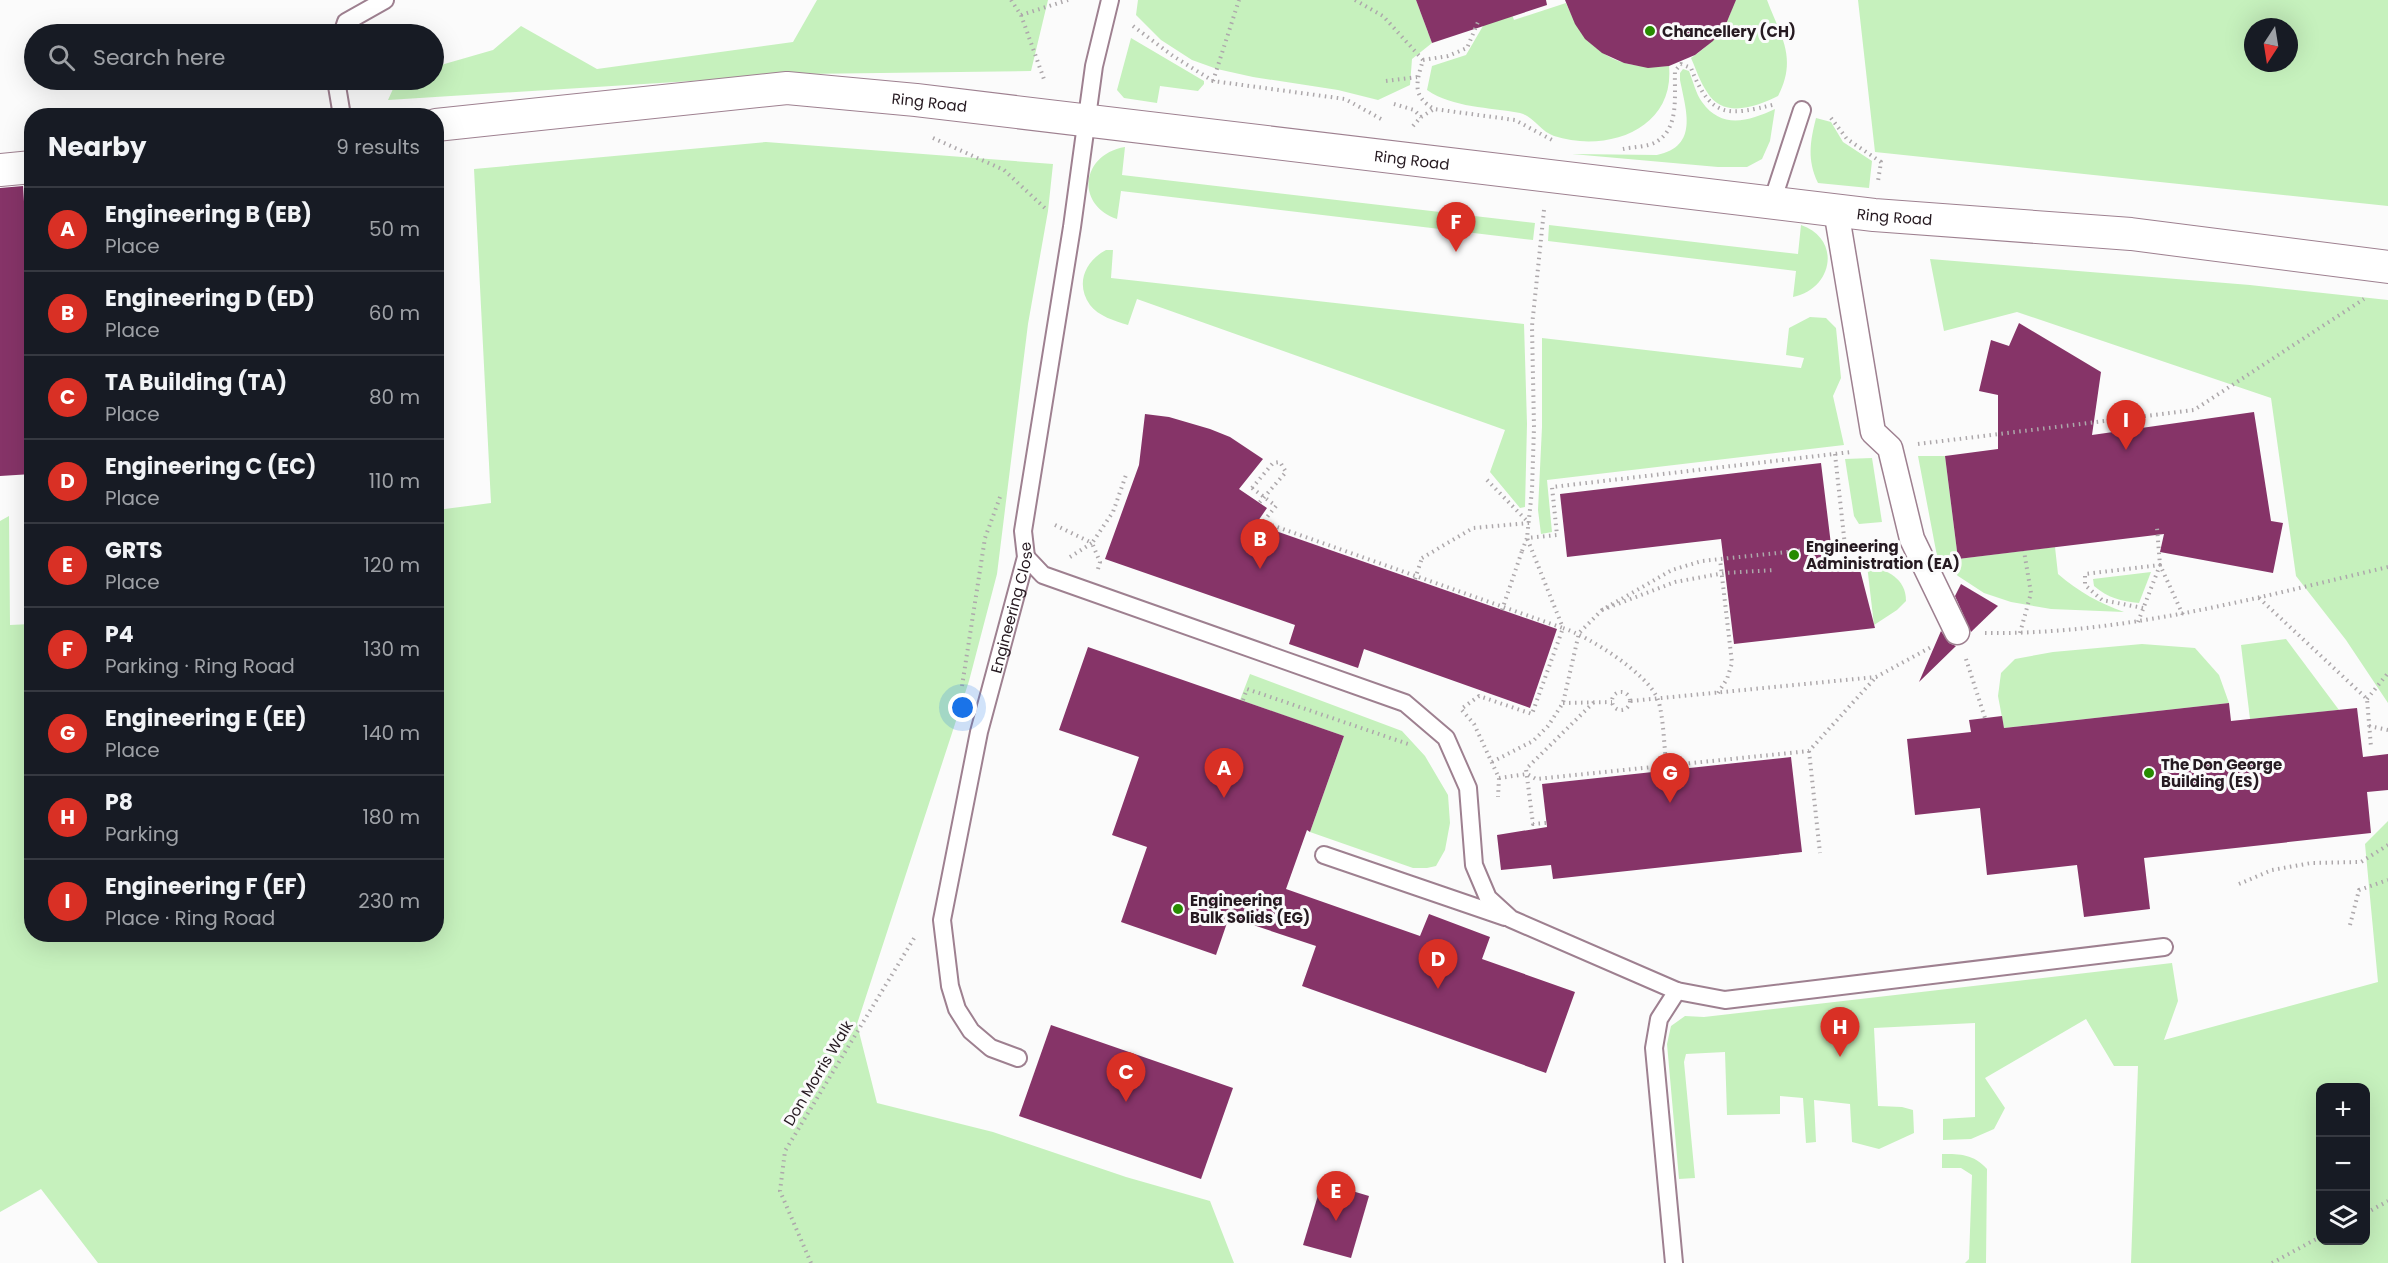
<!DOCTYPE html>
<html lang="en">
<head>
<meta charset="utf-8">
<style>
  :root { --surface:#171b24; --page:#20242c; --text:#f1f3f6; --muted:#9ea1a6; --line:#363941; --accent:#d93025 }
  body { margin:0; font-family:Poppins,sans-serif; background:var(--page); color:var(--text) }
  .controls { position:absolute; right:18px; bottom:18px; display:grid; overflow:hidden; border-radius:12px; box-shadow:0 6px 24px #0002 }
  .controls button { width:54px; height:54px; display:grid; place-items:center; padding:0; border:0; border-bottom:2px solid var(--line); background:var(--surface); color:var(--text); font:30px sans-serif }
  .compass { position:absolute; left:2244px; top:18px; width:54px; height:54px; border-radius:50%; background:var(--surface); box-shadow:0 6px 24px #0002; rotate:192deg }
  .you { position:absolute; left:963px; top:708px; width:21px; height:21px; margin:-15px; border:4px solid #fff; border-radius:50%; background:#1a73e8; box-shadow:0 0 0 9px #1a73e833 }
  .badge { display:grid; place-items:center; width:39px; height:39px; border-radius:50%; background:var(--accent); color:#fff; font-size:20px; font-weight:700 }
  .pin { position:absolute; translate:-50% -50px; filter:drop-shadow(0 2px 3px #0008) }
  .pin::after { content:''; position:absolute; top:32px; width:21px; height:18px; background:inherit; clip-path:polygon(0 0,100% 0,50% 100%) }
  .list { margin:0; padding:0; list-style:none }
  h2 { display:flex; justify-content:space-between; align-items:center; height:78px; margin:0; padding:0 24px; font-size:26px }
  h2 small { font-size:20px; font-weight:400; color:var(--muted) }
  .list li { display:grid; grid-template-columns:39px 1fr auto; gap:18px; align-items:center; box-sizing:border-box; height:84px; padding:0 24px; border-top:2px solid var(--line) }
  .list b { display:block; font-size:22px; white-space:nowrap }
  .list p { margin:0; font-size:20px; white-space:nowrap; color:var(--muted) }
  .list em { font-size:20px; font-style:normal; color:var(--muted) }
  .icon { flex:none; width:33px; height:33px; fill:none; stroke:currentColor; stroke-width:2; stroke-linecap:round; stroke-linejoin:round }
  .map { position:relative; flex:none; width:2388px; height:1263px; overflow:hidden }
  .search { position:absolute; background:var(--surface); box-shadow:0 6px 24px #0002; left:24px; top:24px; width:420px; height:66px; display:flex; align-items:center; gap:15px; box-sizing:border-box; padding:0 21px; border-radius:33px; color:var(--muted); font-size:22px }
  .panel { position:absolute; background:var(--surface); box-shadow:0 6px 24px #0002; left:24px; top:108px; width:420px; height:834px; border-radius:24px }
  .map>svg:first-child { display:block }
  .green { fill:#c6f1bd; fill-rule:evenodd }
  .building { fill:#863468 }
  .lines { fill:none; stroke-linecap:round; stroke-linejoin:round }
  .service-casing { stroke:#9e8090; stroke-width:20 }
  .pedestrian-casing { stroke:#9e8090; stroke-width:27 }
  .minor-casing { stroke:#9e8090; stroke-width:34 }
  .path { stroke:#ada8ab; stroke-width:4; stroke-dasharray:1.5 4.5; stroke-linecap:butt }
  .service { stroke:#fff; stroke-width:16 }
  .pedestrian { stroke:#fff; stroke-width:24 }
  .minor { stroke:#fff; stroke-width:32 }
  .path-bridge { stroke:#ada8ab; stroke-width:4; stroke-dasharray:1.5 4.5; stroke-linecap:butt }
  .poi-dot { fill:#278b00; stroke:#fbfbfb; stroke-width:2 }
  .labels { text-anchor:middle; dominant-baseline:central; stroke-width:6; stroke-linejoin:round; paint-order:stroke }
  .poi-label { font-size:15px; font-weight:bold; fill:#261a21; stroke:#fbfbfb; text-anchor:start }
  .street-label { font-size:15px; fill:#261a21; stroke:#fbfbfb }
</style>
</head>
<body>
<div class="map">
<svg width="2388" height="1263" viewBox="0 0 2388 1263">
  <rect width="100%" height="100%" fill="#fbfbfb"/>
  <g class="green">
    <path d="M817,0H1048L1031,71L802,74L388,100L397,80H434V67L493,50L521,26L597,69L793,42Z"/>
    <path d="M1138,0H1416L1432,43L1412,59L1410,85L1378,100L1338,90L1253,77L1217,69L1192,60L1161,40L1136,15Z"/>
    <path d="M1734,0H1767C1780,35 1798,57 1778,96C1756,107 1723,119 1707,92C1700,82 1696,69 1691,58C1712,44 1730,25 1734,0Z"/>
    <path d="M1858,0H2388V206L1875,152ZM2253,27H2289V63H2253Z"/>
    <path d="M1566,3C1586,51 1616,71 1669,66C1675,130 1606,153 1554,136C1541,132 1533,116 1520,113C1489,107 1453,108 1427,90L1432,66L1466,55L1490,14L1510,9L1514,20Z"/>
    <path d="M1131,38L1204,81V84L1198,91L1160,86L1157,103L1124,98L1117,90Z"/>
    <path d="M1683,69L1689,71C1693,81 1696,94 1702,102C1722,130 1749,121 1775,109L1770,141L1762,159L1747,167H1718L1572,154L1657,155C1699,146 1686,111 1680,80V73Z"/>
    <path d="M1816,118L1831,122L1843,142L1872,161L1869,188L1818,183C1807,160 1810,142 1816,118Z"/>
    <path d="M766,142L1053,164L1048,211L1028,324L997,574L969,681L857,1024L877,1103L993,1132L1126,1177L1210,1201L1234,1263H98L41,1189L0,1212V521L9,516L10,625L31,624L32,934H436L437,510L491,503L474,169Z"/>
    <path d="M1125,147L1122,175L1535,223L1533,240L1121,191L1117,219C1074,204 1082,154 1125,147Z"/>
    <path d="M1549,225L1798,254L1801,225C1842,239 1833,289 1793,297L1796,271L1548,241Z"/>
    <path d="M1106,250H1113L1111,278L1524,324L1527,424L1525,507L1520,508L1490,472L1505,430L1137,299L1128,325C1115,321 1098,316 1090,305C1075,284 1085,261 1106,250Z"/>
    <path d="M1930,259L2250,285L2388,300V703L2346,640L2296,576L2271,398L2017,312L1944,331Z"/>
    <path d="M1810,317L1826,318L1836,328L1841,378L1833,396L1844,445L1547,480L1552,532L1541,534L1538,510L1542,427V338L1801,368L1804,358L1786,355L1789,328Z"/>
    <path d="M1918,456H1945L1958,559L2055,547L2058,574C2079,592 2099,603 2124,612L2051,609L2011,602L1984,593L1958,576L1937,556Z"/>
    <path d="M1872,458L1882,522L1859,524L1854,516L1845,459Z"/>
    <path d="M1867,565C1887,570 1906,578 1906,601L1897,610L1874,625Z"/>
    <path d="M2151,572L2139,603C2121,601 2108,598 2094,586L2093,579Z"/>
    <path d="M2286,639L2339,710L2250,719L2241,645Z"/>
    <path d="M2142,644L2195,648L2219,675L2229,703L2004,728L1998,696L2001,673L2015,659L2053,652Z"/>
    <path d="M1250,674L1402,731L1425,756L1448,795L1450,823L1445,850L1436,866L1427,868H1413L1310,832L1344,736L1240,700Z"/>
    <path d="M2388,821V1263H2131L2138,1066H2114L2086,1019L1985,1078L2005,1108L1994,1129L1971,1139L1943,1140V1119L1975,1117V1023L1874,1028L1878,1106L1902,1107L1913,1110L1914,1133L1879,1149L1852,1142L1850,1104L1814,1100L1816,1142L1806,1143L1803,1098L1780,1096V1114L1727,1115L1725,1052L1686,1054L1684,1062L1695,1178L1679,1179L1667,1044L1671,1026L1685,1016L1704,1017L2172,963L2178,1001L2164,1040L2378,982L2365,844ZM2320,1088H2366V1240H2320Z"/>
    <path d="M1942,1154C1961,1154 1973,1154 1987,1169L1986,1263H1965L1969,1259L1972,1175L1961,1168H1942Z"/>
  </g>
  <g class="building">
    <path d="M1416,0H1546L1547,5L1432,43Z"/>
    <path d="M1565,0H1736L1726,24L1713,41L1695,55L1669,66L1648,68L1624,63L1602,53L1585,39L1575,24Z"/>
    <path d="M23,186L28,263L32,262V474L0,476V188Z"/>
    <path d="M2019,323L2101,372L2092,435L2254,412L2271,521L2283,523L2273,573L2160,552L2164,534L1958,559L1945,456L1998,449V395L1979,391L1991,340L2009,346Z"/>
    <path d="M1145,414L1169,417L1210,429L1230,437L1263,459L1239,489L1267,508L1256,524L1557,629L1530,708L1364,649L1358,668L1289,644L1295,625L1105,559L1139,465Z"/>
    <path d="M1821,463L1834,569L1859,566L1875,628L1734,644L1721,539L1567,557L1560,494Z"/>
    <path d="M1961,584L1998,606L1971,632L1955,596Z"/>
    <path d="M1941,631L1949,643L1956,646L1919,682Z"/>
    <path d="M1088,647L1344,736L1310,832L1307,830L1286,889L1420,936L1429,914L1490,937L1482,959L1575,992L1546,1073L1302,986L1316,946L1229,917L1216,955L1121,922L1147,847L1112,835L1139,757L1059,730Z"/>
    <path d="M2229,703L2231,721L2357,708L2363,757L2388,754V790L2367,792L2371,833L2144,858L2150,909L2084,917L2077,865L1987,875L1980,808L1915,815L1907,739L1971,732L1969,720L2002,716L2004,728Z"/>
    <path d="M1791,757L1802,852L1553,879L1551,865L1501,870L1497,835L1547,827L1542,784Z"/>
    <path d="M1051,1025L1233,1088L1201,1179L1019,1116Z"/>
    <path d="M1322,1182L1369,1196L1351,1258L1303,1245Z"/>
  </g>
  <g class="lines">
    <g class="service-casing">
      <g id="service">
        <path d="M342,34L346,22L385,0"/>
        <path d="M336,80L342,116"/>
        <path d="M1772,202L1802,110"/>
        <path d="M1026,557L1043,575L1405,703L1446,738L1468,788L1474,865L1488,898L1511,919L1677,991L1725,1000L2164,947"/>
        <path d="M1324,855L1505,917"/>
        <path id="s1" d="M1018,1058L991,1048L971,1031L957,1009L950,986L942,920L979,732L1026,557L1023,531L1072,227L1094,66L1110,0"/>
        <path d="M1674,1263L1654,1048L1659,1019L1677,991"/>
      </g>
    </g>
    <g class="pedestrian-casing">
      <path id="pedestrian" d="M1836,210L1873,432L1890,448L1912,539L1957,632"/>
    </g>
    <g class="minor-casing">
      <g id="minor">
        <path id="s2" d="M436,125L787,88L916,100L1874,215L2131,234L2388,267"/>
        <path d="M0,170L32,167"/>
      </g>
    </g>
    <g class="path">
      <path d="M1011,0L1021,15L1045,82"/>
      <path d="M1355,0L1383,16L1423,60C1416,83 1412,96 1434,109L1515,120L1552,140L1551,143"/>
      <path d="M1021,15L1068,0"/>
      <path d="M1133,26L1173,56L1213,81L1345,99L1383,120"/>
      <path d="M1423,60L1448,56L1467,48L1478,22"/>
      <path d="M1213,81L1239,0"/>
      <path d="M1386,81L1417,77"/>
      <path d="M1394,104L1414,110L1421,117"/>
      <path d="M1831,118L1847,139L1881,162L1878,181"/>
      <path d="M1413,126L1421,117L1434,109"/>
      <path d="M933,138L1004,170L1047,210"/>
      <path d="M1623,149C1632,147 1648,147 1656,142C1680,128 1674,95 1675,71L1681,64L1691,68C1711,119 1728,116 1776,104"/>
      <path d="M1544,210L1532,326L1534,427L1532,490L1527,538L1563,628C1588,636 1649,674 1658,700C1664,717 1664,751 1667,770"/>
      <path d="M1918,444L2194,410L2364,299"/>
      <path d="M1835,454L1845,546"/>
      <path d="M1487,480L1529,523"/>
      <path d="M1252,488L1276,506L1263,522L1563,628L1532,714L1479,696L1461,709L1474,724L1499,778L1498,797"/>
      <path d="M1055,525L1092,543"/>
      <path d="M1522,551L1527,538L1557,535L1552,487L1851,452"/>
      <path d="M1070,557L1092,543"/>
      <path d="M1422,558L1473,528L1529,523"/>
      <path d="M1098,569L1100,562L1092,543L1113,512L1126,475"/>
      <path d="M2259,598L2367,699L2371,747"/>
      <path d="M2143,608L2102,600L2085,585V574L2160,565L2183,615"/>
      <path d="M2138,622L2160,565L2157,528"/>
      <path d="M1985,633C2122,635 2255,598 2388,567"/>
      <path d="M2020,633L2031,593L2024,551"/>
      <path d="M1966,659L1985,718"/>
      <path d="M962,686L985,538L1000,497"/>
      <circle cx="1621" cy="701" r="9"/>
      <path d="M1718,693L1727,679L1732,663L1720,559"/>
      <path d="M2367,699L2388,673"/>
      <path d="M1243,700L1247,689L1411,745"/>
      <path d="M1631,701L1876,677L1933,646"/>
      <path d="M1563,703L1612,702"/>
      <path d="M2369,726L2388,730"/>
      <path d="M1809,751L1820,853"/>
      <path d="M1492,762L1533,741L1548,726L1563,703L1579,633L1602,610L1672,570L1702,561L1881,542"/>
      <path d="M1499,778L1527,774L1536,779L1809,751L1876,677"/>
      <path d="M1546,823L1533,824L1526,769L1594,702"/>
      <path d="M2239,884L2272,870L2311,863L2361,862L2388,845"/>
      <path d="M2350,925L2359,890L2388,880"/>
      <path d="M2366,1213L2388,1201"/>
      <path d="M811,1263L780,1191L785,1151L916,935"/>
      <path d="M2272,1263L2320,1237"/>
    </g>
    <use href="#service" class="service"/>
    <use href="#pedestrian" class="pedestrian"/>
    <use href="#minor" class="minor"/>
    <g class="path-bridge">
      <path d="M1252,488L1273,463L1280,462L1286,472L1259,503"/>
      <path d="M1415,579L1422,558"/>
      <path d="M1502,610L1522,551"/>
      <path d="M1602,610L1675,582L1724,573L1775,570"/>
    </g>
  </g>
  <g class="poi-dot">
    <circle cx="1650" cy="31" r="6"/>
    <circle cx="1794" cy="555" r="6"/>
    <circle cx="2149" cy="773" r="6"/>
    <circle cx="1178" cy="909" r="6"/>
  </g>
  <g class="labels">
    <g class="poi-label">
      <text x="1662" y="31">Chancellery (CH)</text>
      <text x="1806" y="546">Engineering<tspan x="1806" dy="17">Administration (EA)</tspan></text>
      <text x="2161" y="764">The Don George<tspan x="2161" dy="17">Building (ES)</tspan></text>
      <text x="1190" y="900">Engineering<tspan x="1190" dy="17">Bulk Solids (EG)</tspan></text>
    </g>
    <g class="street-label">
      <text stroke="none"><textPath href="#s2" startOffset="496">Ring Road</textPath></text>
      <text stroke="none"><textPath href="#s2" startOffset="982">Ring Road</textPath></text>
      <text stroke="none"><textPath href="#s2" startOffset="1468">Ring Road</textPath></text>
      <text stroke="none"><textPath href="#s1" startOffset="492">Engineering Close</textPath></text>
      <text transform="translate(818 1073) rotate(-59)">Don Morris Walk</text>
    </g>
  </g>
</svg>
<div class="controls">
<button>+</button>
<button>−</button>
<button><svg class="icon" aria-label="layers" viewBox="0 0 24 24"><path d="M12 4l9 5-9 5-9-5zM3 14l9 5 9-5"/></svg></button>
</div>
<svg class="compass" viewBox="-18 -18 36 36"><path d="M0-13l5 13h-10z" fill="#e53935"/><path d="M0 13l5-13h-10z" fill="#9ea1a6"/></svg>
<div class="you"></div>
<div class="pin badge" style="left:1224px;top:798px">A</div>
<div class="pin badge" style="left:1260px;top:569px">B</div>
<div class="pin badge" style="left:1126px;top:1102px">C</div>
<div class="pin badge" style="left:1438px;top:989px">D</div>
<div class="pin badge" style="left:1336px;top:1221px">E</div>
<div class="pin badge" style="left:1456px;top:252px">F</div>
<div class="pin badge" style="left:1670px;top:803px">G</div>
<div class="pin badge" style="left:1840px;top:1057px">H</div>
<div class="pin badge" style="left:2126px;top:450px">I</div>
<div class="search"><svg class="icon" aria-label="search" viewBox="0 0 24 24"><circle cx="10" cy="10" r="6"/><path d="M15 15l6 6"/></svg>Search here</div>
<section class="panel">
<h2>Nearby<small>9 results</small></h2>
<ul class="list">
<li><span class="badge">A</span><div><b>Engineering B (EB)</b><p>Place</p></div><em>50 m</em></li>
<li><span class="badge">B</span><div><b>Engineering D (ED)</b><p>Place</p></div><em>60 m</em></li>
<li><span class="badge">C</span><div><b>TA Building (TA)</b><p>Place</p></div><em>80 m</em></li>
<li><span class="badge">D</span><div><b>Engineering C (EC)</b><p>Place</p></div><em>110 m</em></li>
<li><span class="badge">E</span><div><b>GRTS</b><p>Place</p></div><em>120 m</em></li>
<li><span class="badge">F</span><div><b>P4</b><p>Parking · Ring Road</p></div><em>130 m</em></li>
<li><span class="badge">G</span><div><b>Engineering E (EE)</b><p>Place</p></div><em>140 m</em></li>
<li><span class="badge">H</span><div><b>P8</b><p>Parking</p></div><em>180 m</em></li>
<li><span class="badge">I</span><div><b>Engineering F (EF)</b><p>Place · Ring Road</p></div><em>230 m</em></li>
</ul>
</section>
</div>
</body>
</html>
